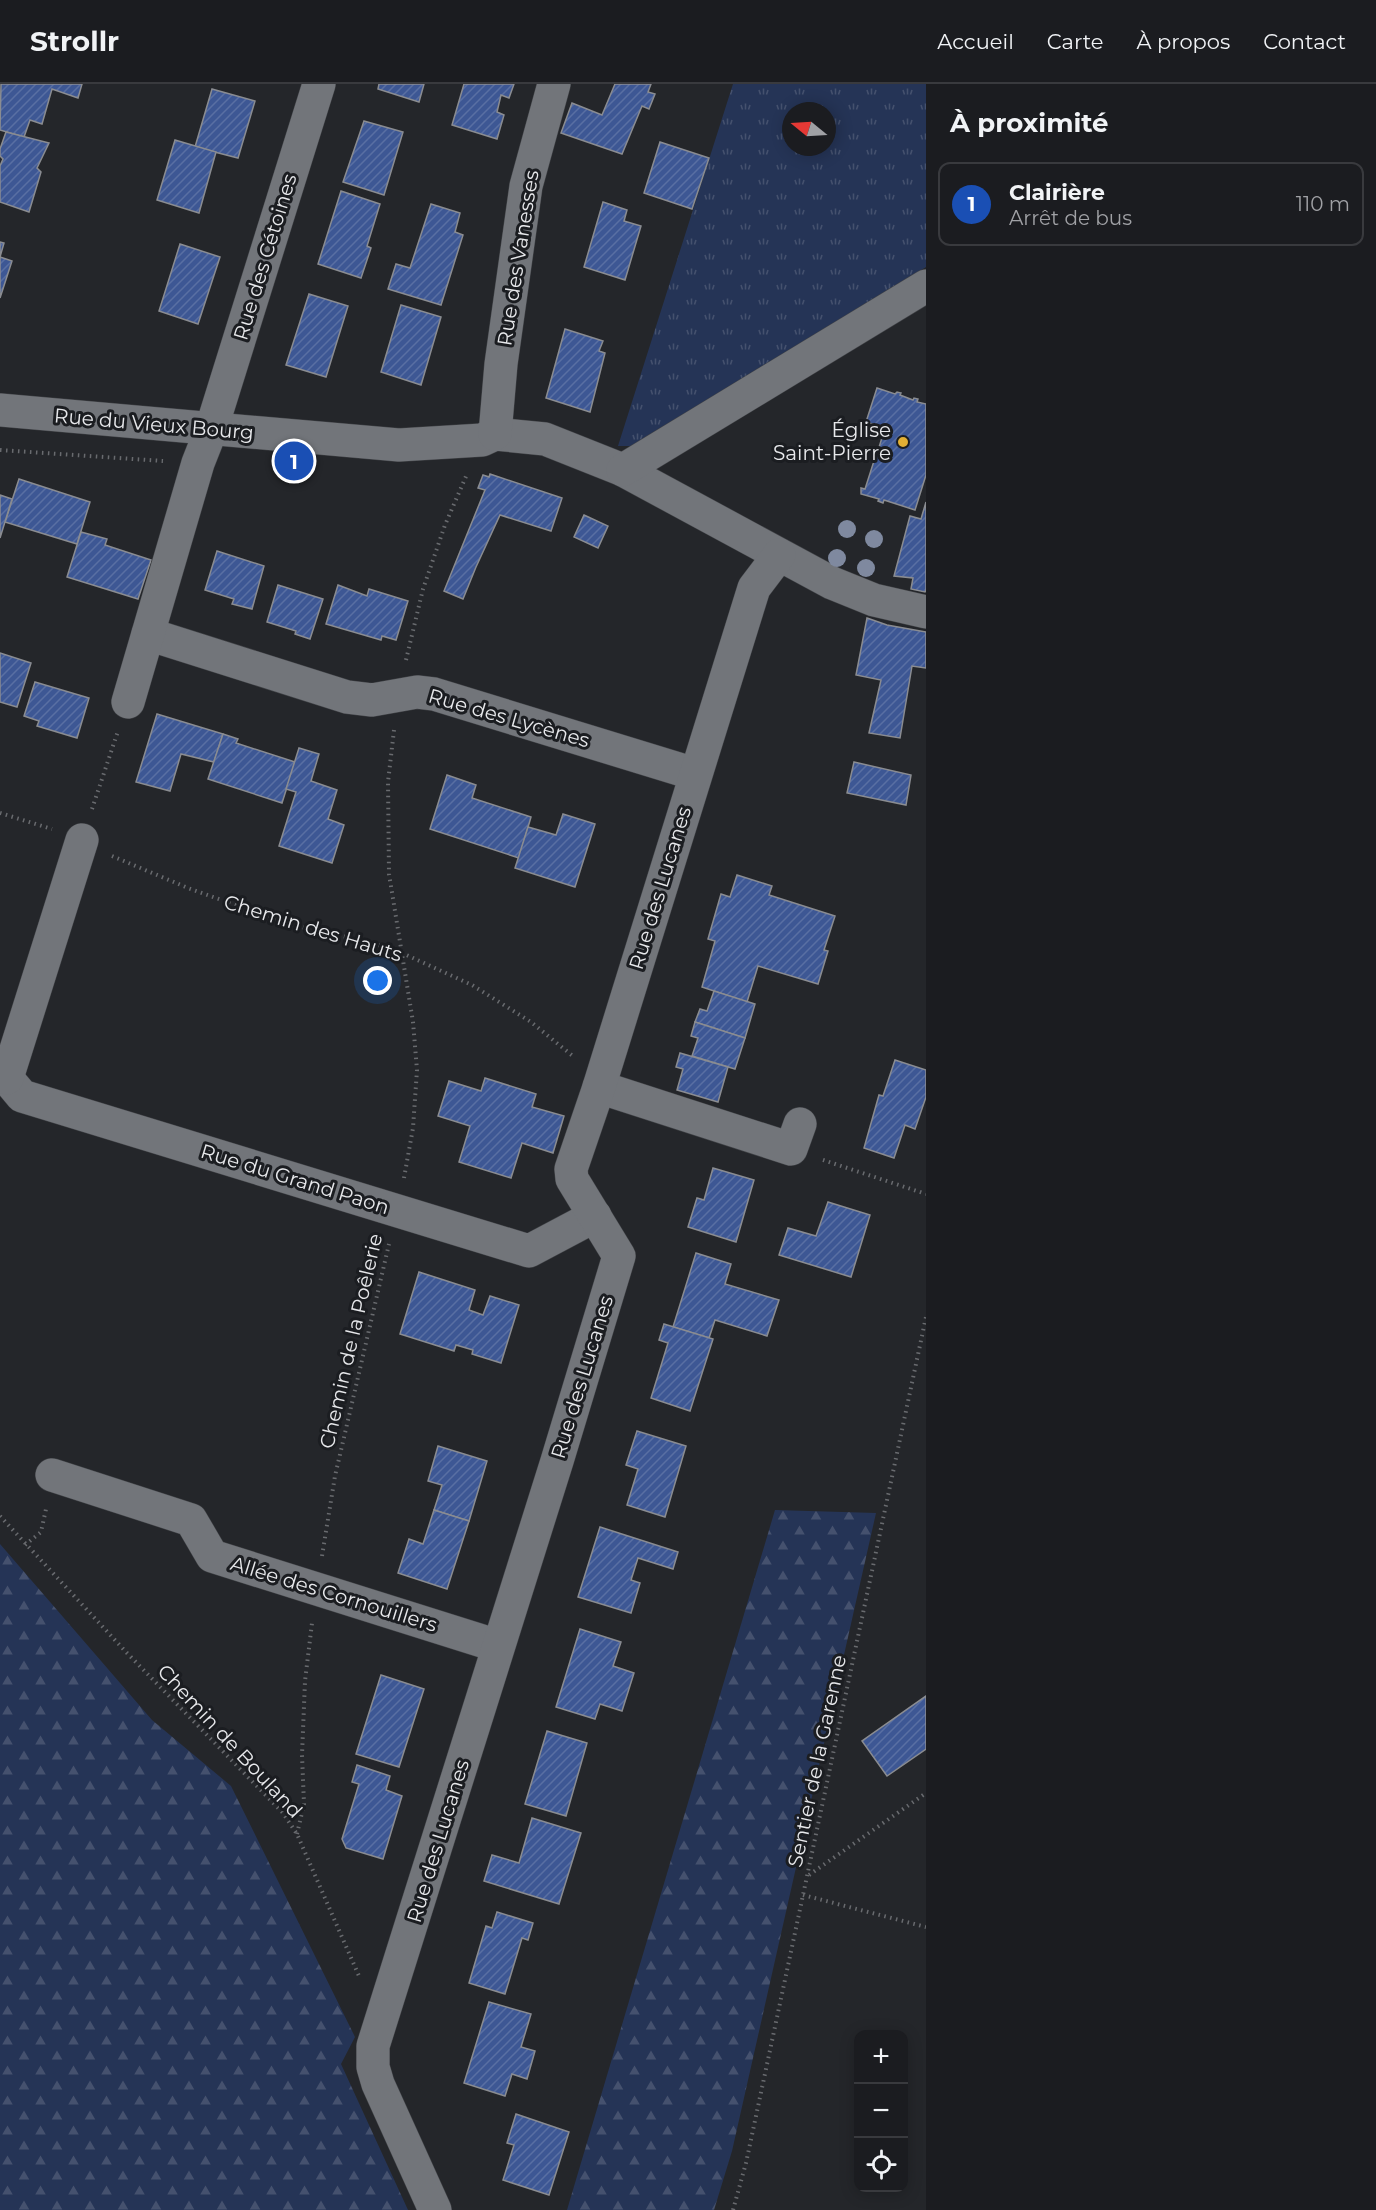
<!DOCTYPE html>
<html lang="fr">
<head>
<meta charset="utf-8">
<style>
  :root { --surface:#1b1c20; --page:#242529; --text:#f1f3f6; --muted:#a0a1a5; --line:#393a3e; --accent:#8c9099 }
  body { margin:0; font-family:Montserrat,sans-serif; background:var(--page); color:var(--text) }
  .controls { position:absolute; right:18px; bottom:18px; display:grid; overflow:hidden; border-radius:12px; box-shadow:0 3px 15px #0003 }
  .controls button { width:54px; height:54px; display:grid; place-items:center; padding:0; border:0; border-bottom:2px solid var(--line); background:var(--surface); color:var(--text); font:30px sans-serif }
  .compass { position:absolute; left:782px; top:18px; width:54px; height:54px; border-radius:50%; background:var(--surface); box-shadow:0 3px 15px #0003; rotate:288deg }
  .you { position:absolute; left:378px; top:897px; width:21px; height:21px; margin:-15px; border:4px solid #fff; border-radius:50%; background:#1a73e8; box-shadow:0 0 0 9px #1a73e833 }
  .badge { display:grid; place-items:center; width:39px; height:39px; border-radius:50%; background:var(--accent); color:#fff; font-size:20px; font-weight:700 }
  .pin { position:absolute; translate:-50% -50%; border:3px solid #fff; box-shadow:0 2px 6px #0006 }
  .list { margin:0; padding:0; list-style:none }
  h2 { display:flex; justify-content:space-between; align-items:center; height:78px; margin:0; padding:0 24px; font-size:26px }
  h2 small { font-size:20px; font-weight:400; color:var(--muted) }
  .list li { display:grid; grid-template-columns:39px 1fr auto; gap:18px; align-items:center; box-sizing:border-box; height:84px; margin:0 12px 12px; padding:0 12px; border:2px solid var(--line); border-radius:12px }
  .list b { display:block; font-size:22px; white-space:nowrap }
  .list p { margin:0; font-size:20px; white-space:nowrap; color:var(--muted) }
  .list em { font-size:20px; font-style:normal; color:var(--muted) }
  .icon { flex:none; width:33px; height:33px; fill:none; stroke:currentColor; stroke-width:2; stroke-linecap:round; stroke-linejoin:round }
  .map { position:relative; flex:none; width:926px; height:2126px; overflow:hidden }
  header { display:flex; align-items:center; gap:36px; box-sizing:border-box; height:84px; padding:0 30px; background:var(--surface); border-bottom:2px solid var(--line) }
  header strong { font-size:28px }
  nav { display:flex; gap:33px; margin-inline-start:auto; font-size:21px }
  main { display:flex }
  aside { flex:1; background:var(--surface) }
  .map>svg:first-child { display:block }
  .grass { fill:url(#grass-tufts); fill-rule:evenodd }
  .forest { fill:url(#forest-firs) }
  .building { fill:url(#building-hatch); stroke:#8a8c91; stroke-width:1.5 }
  .lines { fill:none; stroke-linecap:round; stroke-linejoin:round }
  .minor-casing { stroke:#414347; stroke-width:34 }
  .path { stroke:#696b6f; stroke-width:4; stroke-dasharray:1.5 4.5; stroke-linecap:butt }
  .minor { stroke:#72757a; stroke-width:33 }
  .tree { fill:#7f899f }
  .poi-dot { fill:#e2af34; stroke:#1b1d21; stroke-width:2 }
  .labels { text-anchor:middle; dominant-baseline:central; stroke-width:6; stroke-linejoin:round; paint-order:stroke }
  .street-label { font-size:20px; fill:#e7e8eb; stroke:#1b1d21 }
  .poi-label { font-size:20px; fill:#e7e8eb; stroke:#1b1d21; text-anchor:end }
</style>
</head>
<body>
<header>
<strong>Strollr</strong>
<nav><a>Accueil</a><a>Carte</a><a>À propos</a><a>Contact</a></nav>
</header>
<main>
<div class="map">
<svg width="926" height="2126" viewBox="0 0 926 2126">
  <defs>
    <pattern id="grass-tufts" width="24" height="20" patternUnits="userSpaceOnUse" patternTransform="scale(1.5)"><rect width="24" height="20" fill="#253456"/><path d="M3 7l-1-3M5 7V3M7 7l1-3M15 17l-1-3M17 17v-4M19 17l1-3" fill="none" stroke="#45516e"/></pattern>
    <pattern id="forest-firs" width="22" height="20" patternUnits="userSpaceOnUse" patternTransform="scale(1.5)"><rect width="22" height="20" fill="#253456"/><path d="M5 1l3.5 6h-7zM16 11l3.5 6h-7z" fill="#45516e"/></pattern>
    <pattern id="building-hatch" width="6" height="6" patternUnits="userSpaceOnUse" patternTransform="scale(1.5)"><rect width="6" height="6" fill="#3d5794"/><path d="M-1 1l2-2M0 6l6-6M5 7l2-2" fill="none" stroke="#596fa3"/></pattern>
  </defs>
  <rect width="100%" height="100%" fill="#24262a"/>
  <path class="grass" d="M733,0H926V183L635,362H618ZM791,27H827V63H791Z"/>
  <g class="forest">
    <path d="M775,1426L876,1429L732,2067L714,2126H567Z"/>
    <path d="M0,1460L152,1636L231,1702L355,1953L341,1980L408,2126H0Z"/>
  </g>
  <g class="building">
    <path d="M1,0H82L78,14L52,5L42,40L30,36L24,53L0,46Z"/>
    <path d="M379,0H424L419,18L378,5Z"/>
    <path d="M464,0H514L509,14L501,11L497,28L504,31L497,55L452,41Z"/>
    <path d="M615,0H651L648,8L655,10L649,25L642,22L622,70L561,49L572,19L602,31Z"/>
    <path d="M212,5L255,17L238,74L195,63Z"/>
    <path d="M364,37L403,48L384,111L343,98Z"/>
    <path d="M6,48L49,59L37,84L41,88L29,128L0,118V82L3,75L0,72V65Z"/>
    <path d="M175,56L216,68L199,129L157,116Z"/>
    <path d="M660,58L709,74L692,125L644,109Z"/>
    <path d="M341,107L380,120L367,162L371,164L361,194L318,180Z"/>
    <path d="M603,118L627,126L624,137L641,142L625,196L584,183Z"/>
    <path d="M431,120L460,129L455,148L463,151L441,221L388,205L396,180L410,184Z"/>
    <path d="M0,158L4,159L0,173L12,177L0,214Z"/>
    <path d="M180,160L220,173L198,240L159,227Z"/>
    <path d="M309,210L348,222L326,293L286,281Z"/>
    <path d="M401,221L441,233L421,301L381,288Z"/>
    <path d="M565,245L603,257L599,267L605,269L590,328L546,314Z"/>
    <path d="M877,304L895,310L897,308L901,309L900,311L913,316L914,314L918,315L917,318L926,320V391L915,426L884,416L883,419L878,417L879,415L861,410V404L865,405L874,377L872,376L873,372L876,373L885,344L866,338Z"/>
    <path d="M490,390L562,414L551,447L500,431L476,483L463,515L444,507L485,406L478,404L483,391L489,393Z"/>
    <path d="M19,395L90,418L77,460L5,438Z"/>
    <path d="M0,411L12,415L0,454Z"/>
    <path d="M926,418V506L925,508L911,505L913,494L894,492L910,432L921,435Z"/>
    <path d="M584,431L608,442L598,464L574,453Z"/>
    <path d="M81,448L107,455L105,461L151,476L138,515L67,493Z"/>
    <path d="M217,467L264,482L252,525L232,520L234,515L205,506Z"/>
    <path d="M278,501L323,515L310,555L295,550L296,547L267,538Z"/>
    <path d="M338,501L367,512L369,505L408,517L396,556L382,552L381,556L326,540Z"/>
    <path d="M867,534L887,541L926,548V584L912,582L900,654L869,649L881,596L856,591Z"/>
    <path d="M0,569L31,579L17,623L0,618Z"/>
    <path d="M35,598L89,614L77,654L37,642L39,637L24,632Z"/>
    <path d="M157,630L223,650L214,678L181,670L170,707L136,698Z"/>
    <path d="M223,650L238,655L236,659L295,678L282,719L208,695Z"/>
    <path d="M299,664L319,670L311,697L337,706L328,735L344,741L332,779L279,762L296,708L286,705Z"/>
    <path d="M854,678L911,691L906,721L847,709Z"/>
    <path d="M447,691L476,701L472,714L531,733L519,774L430,745Z"/>
    <path d="M563,730L595,740L575,803L515,784L528,743L556,751Z"/>
    <path d="M737,791L772,802L769,811L835,832L824,866L828,867L818,900L758,882L747,918L702,903L715,857L708,855L721,810L730,813Z"/>
    <path d="M714,907L755,920L745,954L695,938L700,925L707,927Z"/>
    <path d="M695,938L745,954L735,985L692,972L698,954L691,952Z"/>
    <path d="M680,969L728,983L718,1018L677,1006L683,985L676,983Z"/>
    <path d="M895,976L926,986V1013L915,1045L905,1041L894,1074L864,1064L879,1011L883,1012Z"/>
    <path d="M485,994L536,1010L532,1023L564,1032L553,1069L522,1059L511,1094L459,1078L470,1042L438,1032L449,997L481,1007Z"/>
    <path d="M713,1084L754,1096L736,1158L688,1143L697,1114L704,1116Z"/>
    <path d="M828,1118L870,1131L851,1193L779,1171L788,1144L816,1152Z"/>
    <path d="M696,1169L731,1180L725,1200L779,1216L767,1252L715,1236L709,1254L673,1243Z"/>
    <path d="M419,1188L475,1206L469,1226L483,1231L490,1212L519,1221L501,1279L472,1270L473,1266L456,1261L454,1267L400,1250Z"/>
    <path d="M664,1240L713,1255L690,1327L651,1314L668,1259L659,1256Z"/>
    <path d="M637,1347L686,1362L665,1433L627,1421L638,1385L626,1381Z"/>
    <path d="M438,1362L487,1377L469,1437L434,1426L442,1401L428,1397Z"/>
    <path d="M434,1426L469,1437L447,1505L398,1489L409,1455L423,1460Z"/>
    <path d="M600,1443L678,1468L673,1485L638,1474L631,1496L640,1499L631,1529L578,1513Z"/>
    <path d="M580,1545L621,1558L613,1582L634,1589L622,1627L600,1620L595,1635L556,1623Z"/>
    <path d="M381,1591L424,1605L399,1683L356,1670Z"/>
    <path d="M926,1612V1665L887,1692L862,1657Z"/>
    <path d="M547,1647L587,1659L566,1732L525,1720Z"/>
    <path d="M357,1681L390,1692L386,1706L402,1712L383,1775L346,1764L342,1755L359,1700L352,1698Z"/>
    <path d="M532,1734L581,1749L559,1820L484,1797L492,1771L519,1779Z"/>
    <path d="M497,1828L533,1839L528,1856L522,1854L505,1910L469,1899L486,1842L492,1844Z"/>
    <path d="M489,1918L531,1930L521,1963L535,1967L527,1995L512,1990L505,2012L464,1999Z"/>
    <path d="M516,2030L569,2048L549,2111L503,2096L514,2061L507,2059Z"/>
  </g>
  <g class="lines">
    <g class="minor-casing">
      <g id="minor">
        <path d="M0,326L399,361L482,356L495,350L545,355L623,386L832,499L874,516L926,528"/>
        <path d="M495,350L501,280L526,102L554,0"/>
        <path d="M623,386L926,202"/>
        <path d="M148,550L347,613L372,616L417,608L434,610L695,690"/>
        <path d="M128,618L198,379L211,346L319,0"/>
        <path d="M0,986L22,1012L529,1167L595,1132"/>
        <path d="M7,994L82,756"/>
        <path d="M599,1003L791,1065L800,1040"/>
        <path d="M52,1391L191,1436L212,1472L498,1562"/>
        <path d="M435,2126L378,2000L373,1983V1962L557,1377L619,1172L572,1095L571,1085L599,1003L754,504L779,471"/>
      </g>
    </g>
    <g class="path">
      <path d="M0,366L163,377"/>
      <path d="M406,576L423,505L445,441L467,390"/>
      <path d="M394,646L388,698L389,790L413,938L417,986L413,1044L404,1094"/>
      <path d="M92,725L118,647"/>
      <path d="M0,729L52,745"/>
      <path d="M112,772L188,804L292,841L369,858L402,869L472,901L531,938L574,973"/>
      <path d="M823,1076L926,1110"/>
      <path d="M0,1432L127,1569L283,1729L297,1750L359,1892"/>
      <path d="M25,1461L41,1448L46,1425"/>
      <path d="M322,1472L335,1392L389,1160"/>
      <path d="M297,1750L304,1720L302,1671L305,1597L312,1539"/>
      <path d="M809,1791L926,1709"/>
      <path d="M803,1811L926,1843"/>
      <path d="M733,2126L746,2079L926,1233"/>
    </g>
    <use href="#minor" class="minor"/>
  </g>
  <g class="tree">
    <circle cx="847" cy="445" r="9"/>
    <circle cx="874" cy="455" r="9"/>
    <circle cx="837" cy="474" r="9"/>
    <circle cx="866" cy="484" r="9"/>
  </g>
  <circle class="poi-dot" cx="903" cy="358" r="6"/>
  <g class="labels">
    <g class="street-label">
      <text transform="translate(265 173) rotate(-73)">Rue des Cétoines</text>
      <text transform="translate(518 174) rotate(-81)">Rue des Vanesses</text>
      <text transform="translate(154 340) rotate(5)">Rue du Vieux Bourg</text>
      <text transform="translate(509 634) rotate(16)">Rue des Lycènes</text>
      <text transform="translate(660 804) rotate(-73)">Rue des Lucanes</text>
      <text transform="translate(313 844) rotate(17)">Chemin des Hauts</text>
      <text transform="translate(295 1095) rotate(17)">Rue du Grand Paon</text>
      <text transform="translate(351 1257) rotate(-77)">Chemin de la Poêlerie</text>
      <text transform="translate(582 1293) rotate(-73)">Rue des Lucanes</text>
      <text transform="translate(334 1510) rotate(17)">Allée des Cornouillers</text>
      <text transform="translate(230 1657) rotate(47)">Chemin de Bouland</text>
      <text transform="translate(817 1677) rotate(-78)">Sentier de la Garenne</text>
      <text transform="translate(438 1757) rotate(-73)">Rue des Lucanes</text>
    </g>
    <g class="poi-label">
      <text x="891" y="346">Église<tspan x="891" dy="23">Saint-Pierre</tspan></text>
    </g>
  </g>
</svg>
<div class="controls">
<button>+</button>
<button>−</button>
<button><svg class="icon" aria-label="locate" viewBox="0 0 24 24"><circle cx="12" cy="12" r="6"/><path d="M12 2v4M12 18v4M2 12h4M18 12h4"/></svg></button>
</div>
<svg class="compass" viewBox="-18 -18 36 36"><path d="M0-13l5 13h-10z" fill="#e53935"/><path d="M0 13l5-13h-10z" fill="#a0a1a5"/></svg>
<div class="you"></div>
<div class="pin badge" style="left:294px;top:377px;background:#1a4fb4">1</div>
</div>
<aside>
<h2>À proximité<small></small></h2>
<ul class="list">
<li><span class="badge" style="background:#1a4fb4">1</span><div><b>Clairière</b><p>Arrêt de bus</p></div><em>110 m</em></li>
</ul>
</aside>
</main>
</body>
</html>
